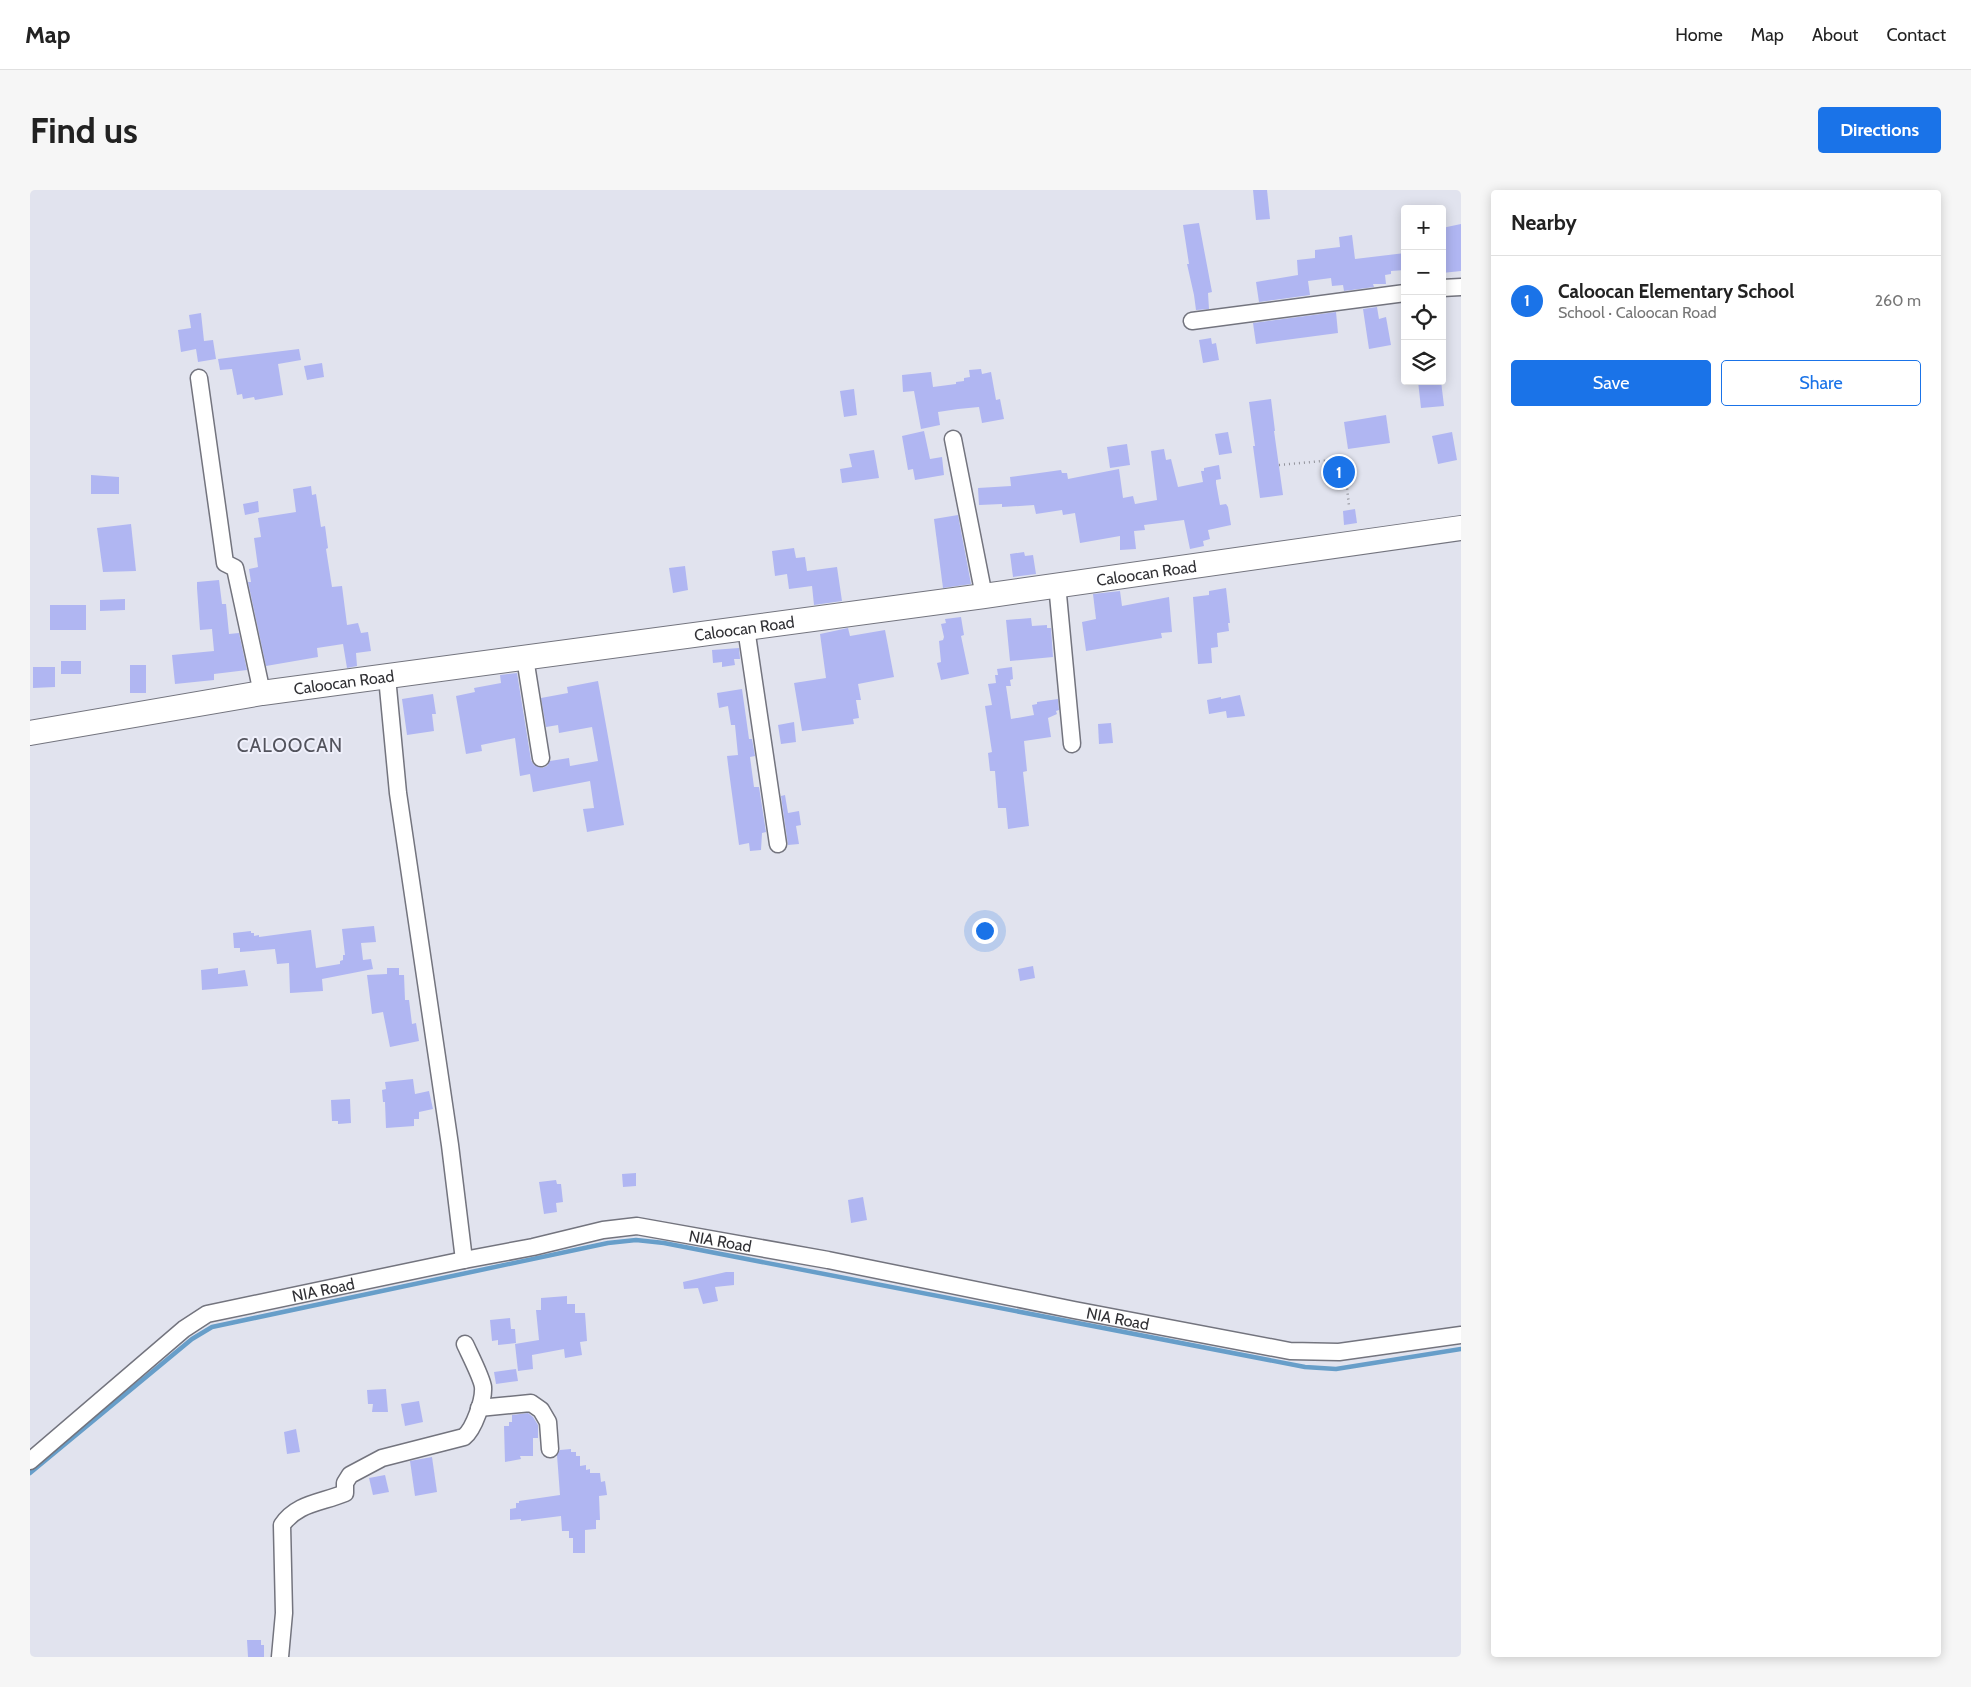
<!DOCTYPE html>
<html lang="en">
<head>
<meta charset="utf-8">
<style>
  :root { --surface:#fff; --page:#f6f6f6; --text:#222; --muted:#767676; --line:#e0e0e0; --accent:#1a73e8 }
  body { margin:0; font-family:Cabin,sans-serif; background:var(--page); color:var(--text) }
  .controls { position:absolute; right:15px; top:15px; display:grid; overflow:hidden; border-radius:5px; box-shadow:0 2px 12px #0003 }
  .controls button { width:45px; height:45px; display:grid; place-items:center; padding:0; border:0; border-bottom:1px solid var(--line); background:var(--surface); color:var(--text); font:25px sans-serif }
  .you { position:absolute; left:954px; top:740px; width:18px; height:18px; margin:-12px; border:4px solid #fff; border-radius:50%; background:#1a73e8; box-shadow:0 0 0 8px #1a73e833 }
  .badge { display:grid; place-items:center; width:32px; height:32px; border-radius:50%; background:var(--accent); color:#fff; font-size:16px; font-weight:700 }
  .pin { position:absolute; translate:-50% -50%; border:2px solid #fff; box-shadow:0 1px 5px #0006 }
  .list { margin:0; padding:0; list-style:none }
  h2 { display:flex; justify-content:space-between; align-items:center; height:65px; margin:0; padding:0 20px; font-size:21px }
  h2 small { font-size:16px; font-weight:400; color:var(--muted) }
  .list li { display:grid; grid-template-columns:32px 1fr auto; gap:15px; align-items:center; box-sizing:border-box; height:90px; padding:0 20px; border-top:1px solid var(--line) }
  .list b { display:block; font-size:19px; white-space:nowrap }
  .list p { margin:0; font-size:16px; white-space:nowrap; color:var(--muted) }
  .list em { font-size:16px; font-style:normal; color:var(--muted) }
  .actions { display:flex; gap:10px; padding:15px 20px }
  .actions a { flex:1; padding:11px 0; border:1px solid var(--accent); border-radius:5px; text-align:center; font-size:18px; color:var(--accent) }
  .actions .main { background:var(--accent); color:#fff }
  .icon { flex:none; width:28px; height:28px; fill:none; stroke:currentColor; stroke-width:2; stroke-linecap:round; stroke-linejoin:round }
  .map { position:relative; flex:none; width:1431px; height:1467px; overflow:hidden; border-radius:5px }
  header { display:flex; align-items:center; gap:30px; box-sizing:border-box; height:70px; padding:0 25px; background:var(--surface); border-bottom:1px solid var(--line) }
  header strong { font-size:24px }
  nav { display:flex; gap:28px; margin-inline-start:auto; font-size:18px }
  .intro { display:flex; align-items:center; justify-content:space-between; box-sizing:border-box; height:120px; padding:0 30px }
  h1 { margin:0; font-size:35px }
  .button { padding:12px 22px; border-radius:5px; background:var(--accent); color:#fff; font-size:18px; font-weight:700 }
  main { display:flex; gap:30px; padding:0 30px }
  aside { flex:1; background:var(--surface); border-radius:5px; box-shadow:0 2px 12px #0003 }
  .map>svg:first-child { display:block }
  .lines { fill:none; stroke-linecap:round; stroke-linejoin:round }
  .stream { stroke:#679ec9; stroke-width:4.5 }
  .building { fill:#b0b6f2 }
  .street-casing { stroke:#73747e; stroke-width:19 }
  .secondary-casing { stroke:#73747e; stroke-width:26 }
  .path { stroke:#91929a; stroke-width:2.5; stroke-dasharray:1 4; stroke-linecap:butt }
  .street { stroke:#fff; stroke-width:16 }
  .secondary { stroke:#fff; stroke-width:24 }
  .labels { text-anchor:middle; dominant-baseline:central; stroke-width:4; stroke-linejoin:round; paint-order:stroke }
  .street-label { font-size:16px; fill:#313135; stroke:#eff0fb }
  .quarter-label { font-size:19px; letter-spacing:1px; fill:#52535c; stroke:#eff0fb }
</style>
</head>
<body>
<header>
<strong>Map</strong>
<nav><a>Home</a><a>Map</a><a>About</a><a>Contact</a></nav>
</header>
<div class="intro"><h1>Find us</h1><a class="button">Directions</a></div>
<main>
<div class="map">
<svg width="1431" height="1467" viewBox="0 0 1431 1467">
  <rect width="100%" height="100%" fill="#e1e3ee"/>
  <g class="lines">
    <path class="stream" d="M0,1283L162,1149L182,1137L578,1053L606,1050L634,1053L1275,1177L1306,1179L1431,1159"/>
  </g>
  <g class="building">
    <path d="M1223,0H1237L1240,29L1226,30Z"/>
    <path d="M1169,33L1182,102L1178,103L1179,119L1166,120L1164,105L1157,74H1159L1153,35Z"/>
    <path d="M1431,34V81L1412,83V38Z"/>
    <path d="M1322,45L1325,69L1375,63V80L1361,81V84L1355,85L1356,94H1343L1344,97L1314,101L1313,95L1302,96L1301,88L1278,91L1280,105L1229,112L1226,92L1268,85L1267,70L1285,68V60L1310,57L1309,47Z"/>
    <path d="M1347,117L1349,129L1356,127L1361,155L1339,159L1333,119Z"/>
    <path d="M1306,122L1308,143L1226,154L1223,133Z"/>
    <path d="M171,123L174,151L183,150L186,169L168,172L166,159L151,162L148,140L161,138L159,125Z"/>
    <path d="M1181,148L1182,154L1186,153L1189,170L1173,173L1169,150Z"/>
    <path d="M269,159L271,170L248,174L253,205L225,210L224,207L213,209L212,204L207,205L202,179L190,180L188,169Z"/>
    <path d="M292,173L294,187L277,190L274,176Z"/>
    <path d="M951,179L952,184L961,182L966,210L970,209L974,229L952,233L949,217L928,219L908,222L910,235L891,239L884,201L873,202L872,185L901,182L903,197L926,194V192L934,191V188L940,187L939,180Z"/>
    <path d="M1388,191H1411L1414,216L1391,218Z"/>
    <path d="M824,199L827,225L814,227L810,201Z"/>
    <path d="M1241,209L1245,241H1244L1253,305L1230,308L1223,256H1225L1219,212Z"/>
    <path d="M1356,225L1360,253L1318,259L1314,232Z"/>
    <path d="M894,241L900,269L912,267L914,285L885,290L883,279L878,280L872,246Z"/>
    <path d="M1198,242L1202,263L1189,265L1185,244Z"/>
    <path d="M1422,242L1427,270L1408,274L1402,246Z"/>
    <path d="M1097,254L1100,275L1080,278L1077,257Z"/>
    <path d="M1134,259L1136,270L1141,269L1148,297L1173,292L1171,281H1174V278L1189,275L1191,289L1186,290V293L1190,315L1196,314L1198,317L1201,335L1178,340L1180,349L1173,351L1174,356L1160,359L1154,330L1114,335L1115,340L1104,341L1106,359L1090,360V346L1050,353L1045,323L1033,325L1032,320L1006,324L1004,315L972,317V314L949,315L948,298L981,296L980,287L1031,280L1032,283H1037L1038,289L1089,279L1093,308L1103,306L1105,314L1127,310L1121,261Z"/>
    <path d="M844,260L849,288L812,293L810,279L822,277L819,264Z"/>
    <path d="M61,285L89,287V304H61Z"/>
    <path d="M281,296L282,305L286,304L291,337L295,336L298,358L296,359L302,397L312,396L317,435L328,433L331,443L338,442L341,461L326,463L327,476L317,478L313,454L287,458L288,467L236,476L218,392H221L219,379L228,377L224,348L231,347L228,328L266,322L263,299Z"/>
    <path d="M228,311L229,322L215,325L213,314Z"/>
    <path d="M1325,319L1327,333L1314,335L1313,321Z"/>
    <path d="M928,325L941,394L913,398L904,329Z"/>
    <path d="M101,334L106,381L73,382L67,338Z"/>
    <path d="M764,358L766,368L775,367L777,381L807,377L812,411L784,415L782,396L759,399L757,384L745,386L742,361Z"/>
    <path d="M994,362L995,366L1003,365L1006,384L983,387L980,364Z"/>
    <path d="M655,376L658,400L643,403L639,378Z"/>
    <path d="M189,390L192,414H196L199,444L209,443L217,480L184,484V490L145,494L142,465L184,461L182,439L170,440L167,398V392Z"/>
    <path d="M1196,398L1200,433H1198L1199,441L1187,443L1188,457L1181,458L1182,473L1168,474L1163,407L1179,405V401Z"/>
    <path d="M1090,401L1092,416L1139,407L1142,442L1131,443L1132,448L1056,461L1052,432L1066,429L1063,404Z"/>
    <path d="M95,409V420L70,421V410Z"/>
    <rect x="20" y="415" width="36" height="25"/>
    <path d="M931,427L934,445L931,446L939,484L911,490L907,473L911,472L909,451L913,450L914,447L911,434L916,433L915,429Z"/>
    <path d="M1001,428L1002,436L1017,435V438H1021L1023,467L980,471L976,430Z"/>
    <path d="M818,438L820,446L855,440L864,487L828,494L831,510H826L829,528L823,529L824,534L772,541L764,493L796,488L790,444Z"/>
    <path d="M709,458L710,469H704L705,475L692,477V472L683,473L682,460Z"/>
    <rect x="31" y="471" width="20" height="13"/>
    <rect x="100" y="475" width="16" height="28"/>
    <path d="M3,477H25V497L3,498Z"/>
    <path d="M982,477L983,489L980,490L981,496H976L981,529L1004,525L1002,515L1007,514V512L1028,509L1029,520L1026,521L1027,524L1018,528L1021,547L994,551L997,581L993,582L999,636L978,639L976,618H968L965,581H960L958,563L962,562L955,516L962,515L958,494L966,493L965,485H968L967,479Z"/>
    <path d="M487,483L501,570L504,575L512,578L517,576L520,571L539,568L540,576L568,571L562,537L529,543L528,535L516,537L511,508L538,503L537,497L568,491L594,635L557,642L553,619L564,618L560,591L503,602L500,584L490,586L485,548L451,555L452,561L436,564L426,506L445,502L444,498L471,493L470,485Z"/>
    <path d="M712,499L719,549H722L725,566L720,567L724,597H729L736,642L732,643L731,660L720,661L719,653L709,655L699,582L697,566L708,565L705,535H701L698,516L689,518L687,503Z"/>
    <path d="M403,504L406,524H402L404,541L377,545L372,509Z"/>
    <path d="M1210,505L1215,526L1197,528L1196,521L1179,524L1177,510L1191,507V509Z"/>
    <path d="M764,532L766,552L751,554L748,535Z"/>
    <path d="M1081,533L1083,553L1069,554L1068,534Z"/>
    <path d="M755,605L758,623L769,621L771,635L766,636L769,654L758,655L751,606Z"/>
    <path d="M344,736L346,752L331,753L333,770L341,769L343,779L292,789L293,801L260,803L259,773L247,774L245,759L210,762V758H204L203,743L221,741V743H224V746L229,745V747L281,740L286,778L310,774V771L313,770V765H315L312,739Z"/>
    <path d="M1003,776L1005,788L990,791L988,779Z"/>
    <path d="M188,778V784L215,780L218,796L172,800L171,780Z"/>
    <path d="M357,778H369V785H374L375,810H379L382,834L386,833L389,851L360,857L353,822L342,824L337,785L357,784Z"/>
    <path d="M383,889L385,904L399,901L403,919L389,922V929H384V936L356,938L355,912H353L352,900L356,899L355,892Z"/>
    <path d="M320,909L321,933L308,934V931H302L301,910Z"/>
    <path d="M606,983V996L593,997L592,984Z"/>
    <path d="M526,990L527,994H531L533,1012L526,1013L527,1022L514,1024L509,992Z"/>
    <path d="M833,1007L837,1030L821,1033L818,1010Z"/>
    <path d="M696,1082H704V1095L685,1097L688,1111L673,1114L668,1098L654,1099L653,1092Z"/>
    <path d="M537,1106V1114H545V1123H555L557,1151L550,1152L552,1165L535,1168L534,1159L502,1165L503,1179L488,1181L485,1154L509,1150L506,1120H511V1108Z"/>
    <path d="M480,1128L481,1139H485L486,1153L468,1155V1150L462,1151L460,1130Z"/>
    <path d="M486,1179L488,1191L466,1194L464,1182Z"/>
    <path d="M356,1199L358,1222H342L343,1214H338L337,1200Z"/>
    <path d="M389,1211L393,1232L375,1236L371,1214Z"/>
    <path d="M498,1223L503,1227L508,1235V1248H503V1266H490L491,1269L475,1272L474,1236H479V1232H482V1225Z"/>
    <path d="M266,1239L270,1262L257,1264L254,1242Z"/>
    <path d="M541,1259V1262H546V1266H550V1276L556,1275V1280L560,1279V1283H570L571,1292L575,1291L577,1305L569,1306L570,1330H566V1339L555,1340V1363H543V1348H539V1341H532L531,1326L491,1331V1329L480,1330V1319L486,1318V1313H489V1311L530,1305L527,1265L530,1260Z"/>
    <path d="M402,1267L407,1302L385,1306L380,1271Z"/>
    <path d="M355,1285L359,1302L343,1305L339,1288Z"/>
    <path d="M217,1450H231V1455H234V1467H218Z"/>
  </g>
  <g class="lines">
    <g class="street-casing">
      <g id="street">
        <path d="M1412,98L1431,97"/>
        <path d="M1162,131L1375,103"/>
        <path d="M169,188L195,373L205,378L232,503"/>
        <path d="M923,249L954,406"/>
        <path d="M1027,394L1042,554"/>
        <path d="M716,438L748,654"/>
        <path d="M495,468L511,568"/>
        <path d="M357,487L368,603L420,955L434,1070"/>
        <path d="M449,1218L501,1213L511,1220L518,1232L520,1259"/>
        <path id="s1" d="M0,1271L154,1139L177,1124L434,1070L503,1057L573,1040L607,1036L798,1070L1044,1120L1260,1161L1309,1162L1431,1145"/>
        <path d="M250,1467L254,1423L252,1335C267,1313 291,1313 315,1303V1293L320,1285L352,1268L434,1247C444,1239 454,1210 453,1197C452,1188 439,1163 435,1154"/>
      </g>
    </g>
    <g class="secondary-casing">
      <g id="secondary">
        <path id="s2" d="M0,543L232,503L954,406L1431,338"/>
      </g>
    </g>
    <path class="path" d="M1249,275L1314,269L1319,316"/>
    <use href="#street" class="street"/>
    <use href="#secondary" class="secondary"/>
  </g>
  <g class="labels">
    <g class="street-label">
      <text stroke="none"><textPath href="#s2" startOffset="1128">Caloocan Road</textPath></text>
      <text stroke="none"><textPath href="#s2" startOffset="722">Caloocan Road</textPath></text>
      <text stroke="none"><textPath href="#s2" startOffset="318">Caloocan Road</textPath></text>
      <text stroke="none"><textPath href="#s1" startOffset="754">NIA Road</textPath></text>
      <text stroke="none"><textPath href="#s1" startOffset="349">NIA Road</textPath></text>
      <text stroke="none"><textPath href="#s1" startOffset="1159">NIA Road</textPath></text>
    </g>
    <g class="quarter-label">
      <text x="260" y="555">CALOOCAN</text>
    </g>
  </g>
</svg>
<div class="controls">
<button>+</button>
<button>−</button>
<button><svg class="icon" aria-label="locate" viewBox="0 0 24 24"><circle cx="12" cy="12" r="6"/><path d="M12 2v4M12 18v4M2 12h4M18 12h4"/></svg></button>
<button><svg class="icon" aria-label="layers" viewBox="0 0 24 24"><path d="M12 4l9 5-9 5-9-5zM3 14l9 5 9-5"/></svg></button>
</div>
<div class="you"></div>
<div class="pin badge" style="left:1309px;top:282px">1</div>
</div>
<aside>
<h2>Nearby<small></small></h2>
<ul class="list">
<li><span class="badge">1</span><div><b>Caloocan Elementary School</b><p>School · Caloocan Road</p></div><em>260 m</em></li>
</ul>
<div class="actions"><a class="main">Save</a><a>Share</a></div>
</aside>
</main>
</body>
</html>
